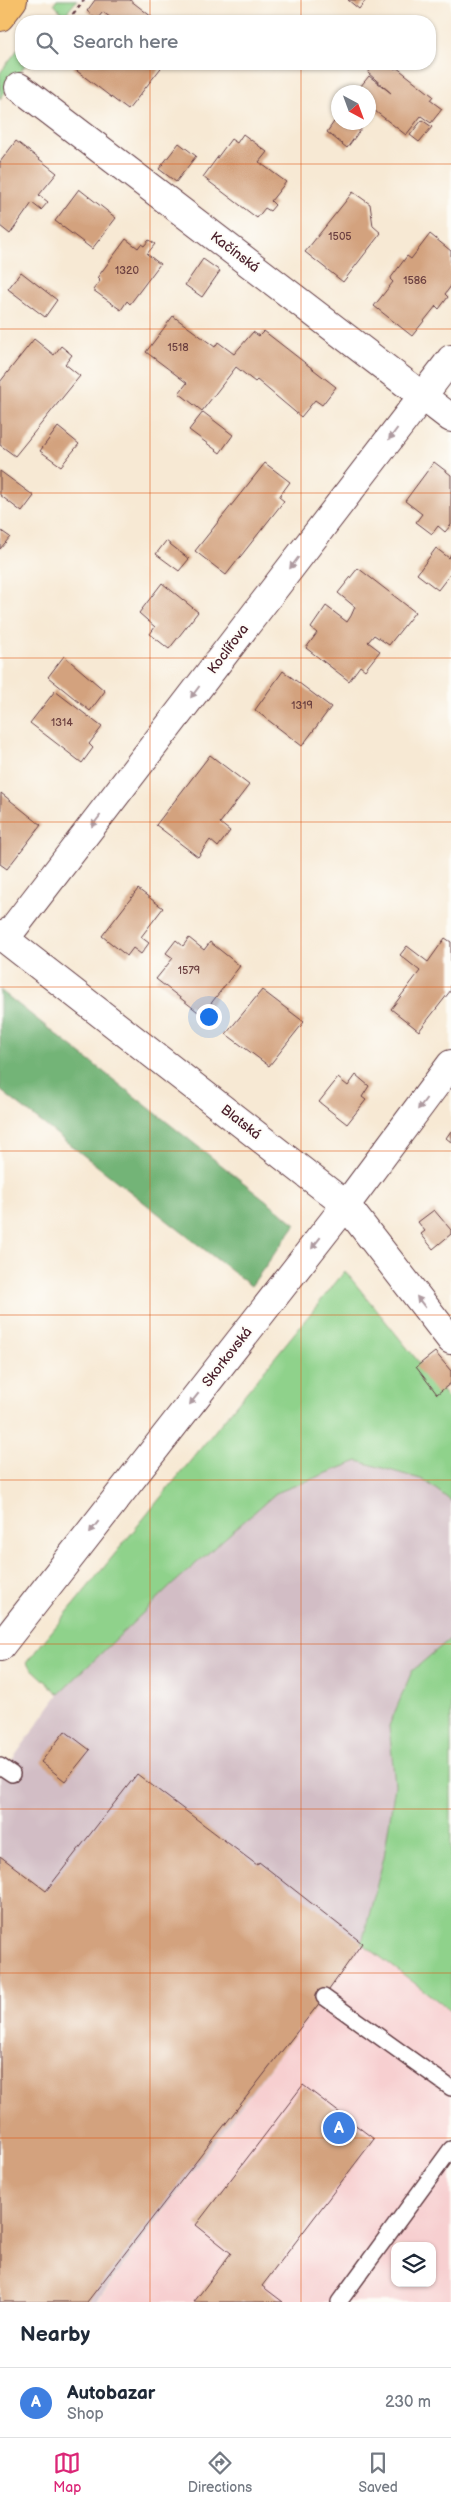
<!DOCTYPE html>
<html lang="en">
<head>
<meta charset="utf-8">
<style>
  :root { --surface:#fff; --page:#f2f2f3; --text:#1f2937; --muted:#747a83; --line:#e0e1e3; --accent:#db2777 }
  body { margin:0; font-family:"Balsamiq Sans",sans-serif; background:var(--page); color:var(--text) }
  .controls { position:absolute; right:15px; bottom:15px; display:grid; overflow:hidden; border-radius:10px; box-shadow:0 1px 4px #0004 }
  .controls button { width:45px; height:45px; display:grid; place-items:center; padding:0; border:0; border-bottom:1px solid var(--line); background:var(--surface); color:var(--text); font:25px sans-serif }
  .compass { position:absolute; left:331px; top:85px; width:45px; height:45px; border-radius:50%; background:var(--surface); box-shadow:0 1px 4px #0004; rotate:139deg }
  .you { position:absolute; left:208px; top:1016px; width:18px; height:18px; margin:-12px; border:4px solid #fff; border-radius:50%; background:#1a73e8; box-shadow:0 0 0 8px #1a73e833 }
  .badge { display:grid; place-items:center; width:32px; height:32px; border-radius:50%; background:var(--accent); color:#fff; font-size:16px; font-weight:700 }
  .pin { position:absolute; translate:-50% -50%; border:2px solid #fff; box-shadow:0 1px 5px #0006 }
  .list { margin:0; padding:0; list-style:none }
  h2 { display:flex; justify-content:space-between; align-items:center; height:65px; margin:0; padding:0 20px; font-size:21px }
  h2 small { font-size:16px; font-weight:400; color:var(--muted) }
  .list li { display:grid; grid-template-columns:32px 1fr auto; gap:15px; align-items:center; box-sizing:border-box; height:70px; padding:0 20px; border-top:1px solid var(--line) }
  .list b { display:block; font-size:19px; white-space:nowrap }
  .list p { margin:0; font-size:16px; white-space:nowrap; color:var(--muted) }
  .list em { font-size:16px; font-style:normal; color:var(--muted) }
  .icon { flex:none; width:28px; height:28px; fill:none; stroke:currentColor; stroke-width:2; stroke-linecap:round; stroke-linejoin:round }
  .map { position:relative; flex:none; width:451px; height:2302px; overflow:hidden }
  .search { position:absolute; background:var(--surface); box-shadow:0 1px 4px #0004; left:15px; right:15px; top:15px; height:55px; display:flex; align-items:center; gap:12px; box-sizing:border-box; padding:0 18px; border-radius:20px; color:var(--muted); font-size:19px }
  .sheet { height:135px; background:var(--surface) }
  nav { display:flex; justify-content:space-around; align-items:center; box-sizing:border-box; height:70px; border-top:1px solid var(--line); background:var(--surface); font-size:14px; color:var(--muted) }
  nav a { display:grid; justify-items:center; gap:2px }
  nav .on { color:var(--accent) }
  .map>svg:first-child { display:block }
  .built { fill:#f7cfd0; fill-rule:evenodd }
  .industrial { fill:#d2bdc5 }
  .green { fill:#8fd28b; stroke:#6c785b }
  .forest { fill:#73b477; stroke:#5e6a51 }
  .building { fill:#d3a27e }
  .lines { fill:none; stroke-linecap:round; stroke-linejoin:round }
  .service-casing { stroke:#643d44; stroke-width:18 }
  .minor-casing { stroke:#643d44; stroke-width:30 }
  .primary-casing { stroke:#643d44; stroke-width:30 }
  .path { stroke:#643d44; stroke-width:3; stroke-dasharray:4 4; stroke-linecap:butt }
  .service { stroke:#fff; stroke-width:15 }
  .minor { stroke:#fff; stroke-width:28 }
  .primary { stroke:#f6c06b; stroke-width:28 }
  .oneway { fill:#ae9aa0 }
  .grid { fill:none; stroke:#e0560e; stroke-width:1; stroke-opacity:0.55 }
  .labels { text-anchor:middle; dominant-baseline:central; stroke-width:4; stroke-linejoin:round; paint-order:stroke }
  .number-label { font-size:11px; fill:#6c4040 }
  .street-label { font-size:14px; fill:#4a1f2b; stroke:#fdfcf7 }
</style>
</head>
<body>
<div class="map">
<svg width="451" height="2302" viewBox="0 0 451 2302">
  <rect width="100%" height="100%" fill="#fdfcf7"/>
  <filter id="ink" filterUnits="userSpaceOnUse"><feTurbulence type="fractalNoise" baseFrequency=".02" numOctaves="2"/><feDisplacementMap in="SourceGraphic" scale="10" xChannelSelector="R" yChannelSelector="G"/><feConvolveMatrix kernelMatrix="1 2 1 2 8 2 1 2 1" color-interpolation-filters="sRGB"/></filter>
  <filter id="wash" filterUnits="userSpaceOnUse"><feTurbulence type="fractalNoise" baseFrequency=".0096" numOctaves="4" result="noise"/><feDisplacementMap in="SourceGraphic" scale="20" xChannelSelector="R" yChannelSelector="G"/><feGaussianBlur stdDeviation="1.12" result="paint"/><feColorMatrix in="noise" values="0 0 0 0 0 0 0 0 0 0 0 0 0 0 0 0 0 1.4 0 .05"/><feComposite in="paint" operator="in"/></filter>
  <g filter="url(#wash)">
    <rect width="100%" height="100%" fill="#f7e9d4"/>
    <path class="built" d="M362,1943L451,2011V2302H97ZM395,2246H432V2283H395Z"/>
    <path class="industrial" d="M358,1461L424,1480L451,1501V1638L412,1671L389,1726L395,1785L384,1857L362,1943L96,2302H0V1777L59,1694L173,1584L276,1493Z"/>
    <g class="green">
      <path d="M57,0H77L64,16L54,4Z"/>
      <path d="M21,45V64H26L0,99V73Z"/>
      <path d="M345,1271L451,1402V1501L424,1480L358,1461L276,1493L173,1584L59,1694L26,1663Z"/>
      <path d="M451,1638V2011L362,1943L384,1857L395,1785L389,1726L412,1671Z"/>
    </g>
    <path class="forest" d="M0,990L296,1224L251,1286L0,1090Z"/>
    <g id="blocks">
      <g class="building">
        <path d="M95,0H130L157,21H109L111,18L103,12L97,19L87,11Z"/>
        <path d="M348,0H366L359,9Z"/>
        <path d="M76,64H164L128,110L73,68Z"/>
        <path d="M375,64H388L395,69L396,67L433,96L430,100L442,109L431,123L421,116L406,135L375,111L368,119V92H356L369,76L391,93L368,73Z"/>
        <path d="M338,116V122H366L347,148L327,132Z"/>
        <path d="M422,120L432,127L419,142L410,135Z"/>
        <path d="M243,134L267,152L259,162L286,182L271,201L275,205L270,211L265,208L257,218L203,177L231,139L237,143Z"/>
        <path d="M16,141L57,173L39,195L48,202L41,210L32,203L10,234L0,226V162Z"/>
        <path d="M179,143L196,156L176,182L159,169Z"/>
        <path d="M79,189L116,218L92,249L55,221Z"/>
        <path d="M353,192L370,204L373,226L381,233L343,282L305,252Z"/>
        <path d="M430,234L451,251V286L445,294L448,297L439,309L436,306L412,336L374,306L393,282L390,279L407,256L411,259Z"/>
        <path d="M126,239L138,248L141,244L144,246L149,240L155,244L147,254L160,264L130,304L127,301L121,310L93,290L100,281L97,278Z"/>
        <path d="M203,259L220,271L202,297L185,285Z"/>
        <path d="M21,272L57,300L45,317L8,289Z"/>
        <path d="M173,316L215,347L218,342L234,354L253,332L259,336L264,331L336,387L322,405L315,400L301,417L257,380L255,382L236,367L202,411L179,393L187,383L146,352Z"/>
        <path d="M34,339L54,355L61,346L72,355L65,364L80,376L15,456L0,445V382Z"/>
        <path d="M203,412L233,435L220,453L189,430Z"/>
        <path d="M58,427L79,444L61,466L40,451Z"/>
        <path d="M434,462L451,475V525L445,532L438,526L432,534L416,522L422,514L405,501Z"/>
        <path d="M265,463L290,482L279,497L284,501L226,575L195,551Z"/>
        <path d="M0,471L34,496L22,512L0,495Z"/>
        <path d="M0,530L10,537L0,549Z"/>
        <path d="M166,541L189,559L179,571L156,554Z"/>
        <path d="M436,548L449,558L451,554V573L438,590L417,574Z"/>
        <path d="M358,568L415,612L389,645L374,635L368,642L380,651L365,670L360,666L349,681L306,648L317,633L311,628L326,606L347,622L351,616L355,607L338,593Z"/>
        <path d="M162,583L198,612L169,649L150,634L155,627L139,613Z"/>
        <path d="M64,656L105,691L90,711L48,677Z"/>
        <path d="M283,671L331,707L302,746L255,710Z"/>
        <path d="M55,691L102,727L89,744L93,748L82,763L30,723Z"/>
        <path d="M210,755L249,785L220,823L230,831L218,847L210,840L198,857L156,825Z"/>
        <path d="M1,793L41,825L7,869L0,864Z"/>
        <path d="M138,889L163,908L141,937L149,943L141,954L133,948L127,956L102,936Z"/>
        <path d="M189,938L204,950L210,942L240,966L202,1015L156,979L173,958L166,953L176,940L183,946Z"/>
        <path d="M445,938L451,942V990L419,1031L391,1009L420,971L400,955L407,946L428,962Z"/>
        <path d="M262,990L304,1022L269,1066L226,1034Z"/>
        <path d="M356,1075L369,1086L362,1097L366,1100L347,1124L319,1102L338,1078L348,1086Z"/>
        <path d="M451,1131V1142L446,1138Z"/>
        <path d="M434,1210L451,1230V1234L433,1249L421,1234L425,1231L418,1222Z"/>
        <path d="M435,1352L451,1371V1383L437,1394L416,1367Z"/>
        <path d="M65,1731L90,1750L65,1781L41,1762Z"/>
        <path d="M137,1774L257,1865L259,1862L362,1943L324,1997L87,2302H0V1856L46,1891Z"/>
        <path d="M303,2085L374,2139L262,2286L283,2302H194L231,2253L196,2225Z"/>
      </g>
    </g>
  </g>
  <g filter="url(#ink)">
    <use href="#blocks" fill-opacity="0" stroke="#643d44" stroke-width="1"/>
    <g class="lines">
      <g class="service-casing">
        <g id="service">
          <path d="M0,1766L12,1774"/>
          <path d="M324,1997L451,2088"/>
          <path d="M339,2302L451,2149"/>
        </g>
      </g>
      <g class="minor-casing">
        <g id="minor">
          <path d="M19,87L451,418"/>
          <path d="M0,935L346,1205L451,1340"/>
          <path d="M5,939L451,359"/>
          <path d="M0,1647L346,1205L451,1064"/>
        </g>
      </g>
      <g class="primary-casing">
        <path id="primary" d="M0,17L13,0"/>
      </g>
      <path class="path" d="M68,21L84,0"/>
      <use href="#service" class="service"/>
      <use href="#minor" class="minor"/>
      <use href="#primary" class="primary"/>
    </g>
    <defs><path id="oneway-solid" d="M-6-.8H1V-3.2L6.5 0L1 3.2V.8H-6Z" transform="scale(1.25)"/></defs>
    <g class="oneway">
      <use href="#oneway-solid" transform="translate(393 434) rotate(127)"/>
      <use href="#oneway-solid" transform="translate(294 563) rotate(127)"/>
      <use href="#oneway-solid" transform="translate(195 692) rotate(127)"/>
      <use href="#oneway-solid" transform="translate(96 821) rotate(127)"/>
      <use href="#oneway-solid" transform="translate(422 1104) rotate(127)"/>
      <use href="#oneway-solid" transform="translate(316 1243) rotate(128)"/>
      <use href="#oneway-solid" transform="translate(421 1302) rotate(-128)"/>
      <use href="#oneway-solid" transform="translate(194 1399) rotate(128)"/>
      <use href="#oneway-solid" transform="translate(94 1527) rotate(128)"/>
    </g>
  </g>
  <path class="grid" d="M150,0V21M301,0V21M150,64V2302M301,64V2302M0,164H451M0,329H451M0,493H451M0,658H451M0,822H451M0,987H451M0,1151H451M0,1315H451M0,1480H451M0,1644H451M0,1809H451M0,1973H451M0,2138H451"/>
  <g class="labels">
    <g class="number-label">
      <text x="340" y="236">1505</text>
      <text x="127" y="270">1320</text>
      <text x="415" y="280">1586</text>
      <text x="178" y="347">1518</text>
      <text x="302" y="705">1319</text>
      <text x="62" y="722">1314</text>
      <text x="189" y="970">1579</text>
    </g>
    <g class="street-label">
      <text transform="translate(235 252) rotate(37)">Kačínská</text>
      <text transform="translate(228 649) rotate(-53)">Koclířova</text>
      <text transform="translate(241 1122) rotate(38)">Blatská</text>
      <text transform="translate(227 1357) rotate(-52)">Skorkovská</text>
    </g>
  </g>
</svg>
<div class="controls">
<button><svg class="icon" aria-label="layers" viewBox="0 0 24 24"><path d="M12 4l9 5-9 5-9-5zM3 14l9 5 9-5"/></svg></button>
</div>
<svg class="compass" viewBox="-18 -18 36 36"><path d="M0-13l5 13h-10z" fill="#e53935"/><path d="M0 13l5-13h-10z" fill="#747a83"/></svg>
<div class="you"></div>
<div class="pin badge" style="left:339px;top:2128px;background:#3f7fe0">A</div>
<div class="search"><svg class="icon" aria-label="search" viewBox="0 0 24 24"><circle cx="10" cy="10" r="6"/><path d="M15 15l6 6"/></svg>Search here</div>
</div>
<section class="sheet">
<h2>Nearby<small></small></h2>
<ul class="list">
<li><span class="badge" style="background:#3f7fe0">A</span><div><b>Autobazar</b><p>Shop</p></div><em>230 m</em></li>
</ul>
</section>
<nav>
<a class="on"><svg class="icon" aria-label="map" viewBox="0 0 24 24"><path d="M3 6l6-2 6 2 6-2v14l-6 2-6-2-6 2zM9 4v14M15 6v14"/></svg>Map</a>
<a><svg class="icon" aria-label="directions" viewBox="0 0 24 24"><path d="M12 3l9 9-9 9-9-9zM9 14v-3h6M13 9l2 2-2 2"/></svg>Directions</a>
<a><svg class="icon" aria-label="saved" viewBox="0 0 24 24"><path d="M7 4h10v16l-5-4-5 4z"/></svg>Saved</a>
</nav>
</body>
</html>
